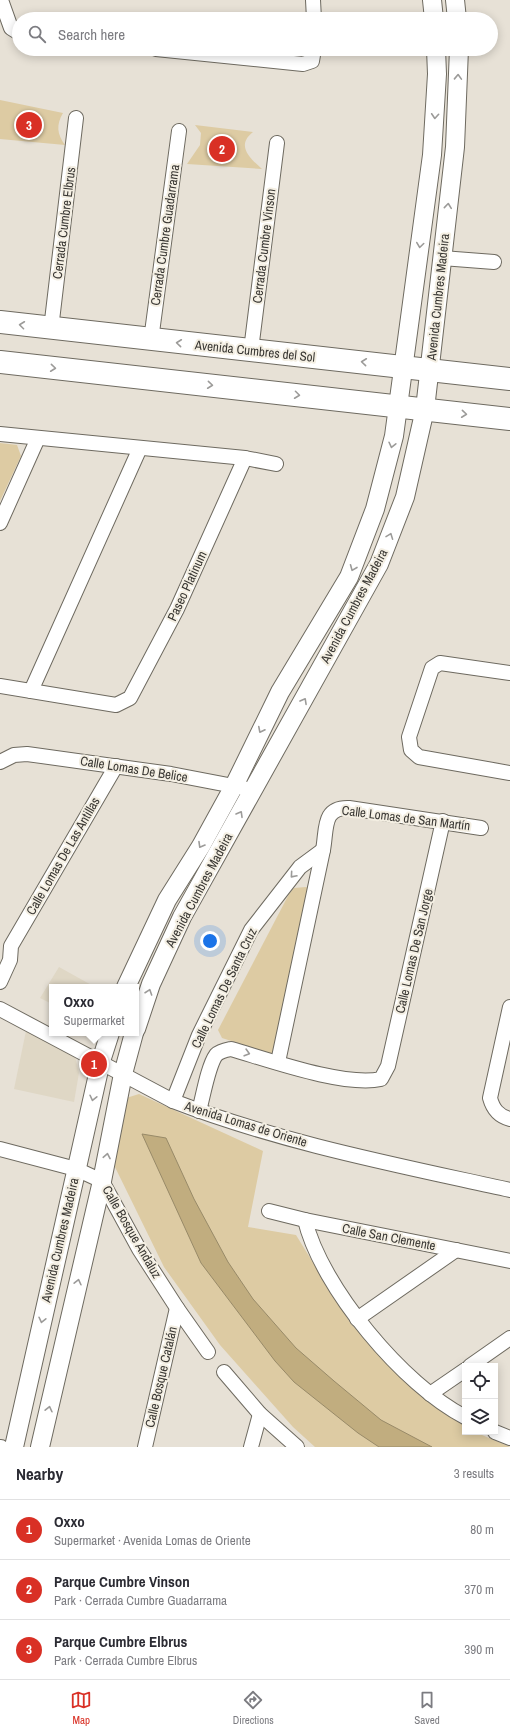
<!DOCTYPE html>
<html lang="en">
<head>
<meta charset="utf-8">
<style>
  :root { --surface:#fff; --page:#f2f2f3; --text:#2b2b33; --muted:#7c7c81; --line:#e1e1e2; --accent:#d93025 }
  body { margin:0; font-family:"Archivo Narrow",sans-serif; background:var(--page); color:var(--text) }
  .controls { position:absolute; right:12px; bottom:12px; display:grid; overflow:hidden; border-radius:0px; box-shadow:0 2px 10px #0003 }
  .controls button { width:36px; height:36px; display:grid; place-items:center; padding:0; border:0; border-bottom:1px solid var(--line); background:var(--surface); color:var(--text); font:20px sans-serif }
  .you { position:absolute; left:210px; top:941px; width:14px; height:14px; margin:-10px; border:3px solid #fff; border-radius:50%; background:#1a73e8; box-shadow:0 0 0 6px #1a73e833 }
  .badge { display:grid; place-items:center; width:26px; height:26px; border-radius:50%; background:var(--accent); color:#fff; font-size:13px; font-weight:700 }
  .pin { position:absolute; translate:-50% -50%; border:2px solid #fff; box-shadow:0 1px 4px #0006 }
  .popup { position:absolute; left:49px; top:984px; width:90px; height:52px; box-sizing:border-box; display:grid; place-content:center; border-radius:0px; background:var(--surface); filter:drop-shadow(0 1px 3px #0005); font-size:13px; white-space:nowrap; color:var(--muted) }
  .popup b { font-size:15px; color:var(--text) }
  .popup::after { content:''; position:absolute; left:50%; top:100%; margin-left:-8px; border:8px solid transparent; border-top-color:var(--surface) }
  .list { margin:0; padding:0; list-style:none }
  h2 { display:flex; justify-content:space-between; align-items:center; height:52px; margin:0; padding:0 16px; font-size:17px }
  h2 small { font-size:13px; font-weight:400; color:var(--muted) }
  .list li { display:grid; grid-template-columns:26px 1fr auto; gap:12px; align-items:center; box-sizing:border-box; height:60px; padding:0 16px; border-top:1px solid var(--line) }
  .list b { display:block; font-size:15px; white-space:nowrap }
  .list p { margin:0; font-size:13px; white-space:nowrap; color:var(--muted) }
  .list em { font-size:13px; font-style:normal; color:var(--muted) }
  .icon { flex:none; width:22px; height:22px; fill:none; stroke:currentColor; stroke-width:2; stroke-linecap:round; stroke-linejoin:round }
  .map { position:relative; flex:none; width:510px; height:1447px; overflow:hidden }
  .search { position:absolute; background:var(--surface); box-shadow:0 2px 10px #0003; left:12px; right:12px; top:12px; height:44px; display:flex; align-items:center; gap:10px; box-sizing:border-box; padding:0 14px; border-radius:22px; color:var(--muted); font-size:15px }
  .sheet { height:232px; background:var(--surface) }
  nav { display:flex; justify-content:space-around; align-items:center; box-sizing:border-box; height:56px; border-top:1px solid var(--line); background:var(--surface); font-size:11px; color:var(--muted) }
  nav a { display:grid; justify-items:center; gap:2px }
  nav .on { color:var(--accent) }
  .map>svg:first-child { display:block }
  .built { fill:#dfd7c5 }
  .green { fill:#ddcba3 }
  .water { fill:#c1ad7f; stroke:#988a68 }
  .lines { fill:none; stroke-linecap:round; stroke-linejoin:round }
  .minor-casing { stroke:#6e6a60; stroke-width:16 }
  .tertiary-casing { stroke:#6e6a60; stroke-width:20 }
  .primary-casing { stroke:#6e6a60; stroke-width:24 }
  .minor { stroke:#fff; stroke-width:14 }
  .tertiary { stroke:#fff; stroke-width:18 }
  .primary { stroke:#fff; stroke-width:22 }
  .oneway { stroke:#9c9b99 }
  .labels { text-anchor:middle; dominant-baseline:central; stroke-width:4; stroke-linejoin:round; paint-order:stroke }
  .street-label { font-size:13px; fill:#393733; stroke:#f4efe3 }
</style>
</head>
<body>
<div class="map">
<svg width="510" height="1447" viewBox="0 0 510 1447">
  <rect width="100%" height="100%" fill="#e7e1d6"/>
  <g class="built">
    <path d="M59,967L95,987H52V1004L40,998Z"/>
    <path d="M26,1031L75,1056L79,1073L74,1102L14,1089Z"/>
  </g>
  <g class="green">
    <path d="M0,100L63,113C56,125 57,134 65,145L0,139Z"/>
    <path d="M195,125L253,132C235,146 251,159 262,169L187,164L200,145L201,133Z"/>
    <path d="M0,443L17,445L21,456L0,501Z"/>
    <path d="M306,887L314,892L275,1055L222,1038L218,1030L289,894L294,888Z"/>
    <path d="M139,1094L263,1151L248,1227L296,1235L351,1324L413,1387L465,1425V1432H475L510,1447H315L293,1427L220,1345L164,1267L112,1161L123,1099Z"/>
  </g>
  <path class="water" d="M142,1134L166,1138L194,1199L228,1262L253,1299L296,1348L334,1381L381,1420L432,1447H379L358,1433L294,1382L275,1361L201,1263Z"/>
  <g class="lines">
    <g class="minor-casing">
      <g id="minor">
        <path d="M1,0L11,28L19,33"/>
        <path d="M313,0L314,19"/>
        <path d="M156,49L303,64L312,61L314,49"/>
        <path d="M442,258L494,262"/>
        <path d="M51,329L76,118"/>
        <path d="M151,340L179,131"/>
        <path d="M251,350L277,143"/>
        <path d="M0,434L245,458L276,464"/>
        <path d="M0,523L38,438"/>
        <path d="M510,673L440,663L432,668L409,737L411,750L419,757L510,773"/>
        <path d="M0,686L116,705L130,698L177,609L245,458"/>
        <path d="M31,691L140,448"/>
        <path d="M0,762L14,755L27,754L171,774L244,788"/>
        <path d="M0,982L10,960L11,946L116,766"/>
        <path d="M510,1007L490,1098C493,1109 498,1116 510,1119"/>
        <path d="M0,1009L173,1101C282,1143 397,1165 510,1190"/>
        <path d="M278,1062L323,850C327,829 322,807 349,808L481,828"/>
        <path d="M173,1101L199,1035L251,930L300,867L323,850"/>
        <path d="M199,1111C203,1097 208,1066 216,1055C220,1051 226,1050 231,1049C269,1060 344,1087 381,1079L388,1066L443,821"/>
        <path d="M0,1149L76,1169L102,1181L139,1249L177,1308L208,1352"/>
        <path d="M269,1211L305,1220L510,1261"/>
        <path d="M305,1220C321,1287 404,1386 465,1417"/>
        <path d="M357,1319L456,1250"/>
        <path d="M470,1366L510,1338"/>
        <path d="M224,1372L260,1414L297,1447"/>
        <path d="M430,1394L465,1370"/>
        <path d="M495,1432L510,1438"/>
        <path d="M0,1447H1"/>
        <path d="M145,1447L177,1308"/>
        <path d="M251,1447L260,1414"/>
      </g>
    </g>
    <g class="tertiary-casing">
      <g id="tertiary">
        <path d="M432,0L434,19"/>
        <path d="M455,0L457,19"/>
        <path d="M126,987L167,900L201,846L234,786L280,692L349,577L375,509L394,436L432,155L437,74L436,49"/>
        <path d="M136,1029L151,984L182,917L379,564L405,497L425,409L455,147L459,49"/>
        <path d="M14,1447L101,1061L110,1033"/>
        <path d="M40,1447L102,1181L123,1074L134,1033"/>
      </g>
    </g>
    <g class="primary-casing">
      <g id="primary">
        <path d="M0,322L510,379"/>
        <path d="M0,362L510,419"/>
      </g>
    </g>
    <use href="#minor" class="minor"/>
    <use href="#tertiary" class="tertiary"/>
    <use href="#primary" class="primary"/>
  </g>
  <defs><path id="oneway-chevron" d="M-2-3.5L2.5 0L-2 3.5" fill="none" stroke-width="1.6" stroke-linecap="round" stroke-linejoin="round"/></defs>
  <g class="oneway">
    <use href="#oneway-chevron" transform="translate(458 77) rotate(-88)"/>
    <use href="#oneway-chevron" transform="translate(435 116) rotate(94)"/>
    <use href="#oneway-chevron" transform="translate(448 206) rotate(-84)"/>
    <use href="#oneway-chevron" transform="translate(420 245) rotate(98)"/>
    <use href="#oneway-chevron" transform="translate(22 325) rotate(-173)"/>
    <use href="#oneway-chevron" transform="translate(179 343) rotate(-174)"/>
    <use href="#oneway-chevron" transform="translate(364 362) rotate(-174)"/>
    <use href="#oneway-chevron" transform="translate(53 368) rotate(6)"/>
    <use href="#oneway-chevron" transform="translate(210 385) rotate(6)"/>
    <use href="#oneway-chevron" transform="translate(297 395) rotate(7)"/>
    <use href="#oneway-chevron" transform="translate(464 414) rotate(6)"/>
    <use href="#oneway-chevron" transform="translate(392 445) rotate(103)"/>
    <use href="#oneway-chevron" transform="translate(390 536) rotate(-69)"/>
    <use href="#oneway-chevron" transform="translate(353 568) rotate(112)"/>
    <use href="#oneway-chevron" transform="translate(304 701) rotate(-61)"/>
    <use href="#oneway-chevron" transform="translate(261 730) rotate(117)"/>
    <use href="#oneway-chevron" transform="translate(240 814) rotate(-60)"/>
    <use href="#oneway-chevron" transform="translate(201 845) rotate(120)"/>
    <use href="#oneway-chevron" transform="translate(293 875) rotate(131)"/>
    <use href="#oneway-chevron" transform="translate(149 992) rotate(-71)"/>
    <use href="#oneway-chevron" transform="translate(247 1053) rotate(16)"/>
    <use href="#oneway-chevron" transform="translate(93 1098) rotate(103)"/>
    <use href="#oneway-chevron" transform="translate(107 1156) rotate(-79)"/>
    <use href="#oneway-chevron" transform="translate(78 1282) rotate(-77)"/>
    <use href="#oneway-chevron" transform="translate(42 1320) rotate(103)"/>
    <use href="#oneway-chevron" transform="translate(49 1409) rotate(-77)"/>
  </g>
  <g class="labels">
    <g class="street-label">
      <text transform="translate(64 223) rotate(-83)">Cerrada Cumbre Elbrus</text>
      <text transform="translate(165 235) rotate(-82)">Cerrada Cumbre Guadarrama</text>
      <text transform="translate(264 246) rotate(-83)">Cerrada Cumbre Vinson</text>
      <text transform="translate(438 297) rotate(-84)">Avenida Cumbres Madeira</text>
      <text transform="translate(255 351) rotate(6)">Avenida Cumbres del Sol</text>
      <text transform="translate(187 586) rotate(-65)">Paseo Platinum</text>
      <text transform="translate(354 606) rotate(-62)">Avenida Cumbres Madeira</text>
      <text transform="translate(134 769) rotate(9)">Calle Lomas De Belice</text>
      <text transform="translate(406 818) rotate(7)">Calle Lomas de San Martín</text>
      <text transform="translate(63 856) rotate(-60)">Calle Lomas De Las Antillas</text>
      <text transform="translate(199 890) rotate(-62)">Avenida Cumbres Madeira</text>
      <text transform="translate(414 951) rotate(-77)">Calle Lomas De San Jorge</text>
      <text transform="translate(224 988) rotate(-64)">Calle Lomas De Santa Cruz</text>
      <text transform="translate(246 1124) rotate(17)">Avenida Lomas de Oriente</text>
      <text transform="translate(132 1232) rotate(60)">Calle Bosque Andaluz</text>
      <text transform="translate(389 1237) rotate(11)">Calle San Clemente</text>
      <text transform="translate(60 1240) rotate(-77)">Avenida Cumbres Madeira</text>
      <text transform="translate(161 1377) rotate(-77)">Calle Bosque Catalán</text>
    </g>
  </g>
</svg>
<div class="controls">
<button><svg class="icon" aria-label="locate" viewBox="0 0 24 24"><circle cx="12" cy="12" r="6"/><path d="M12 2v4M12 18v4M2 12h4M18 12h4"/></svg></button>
<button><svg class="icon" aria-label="layers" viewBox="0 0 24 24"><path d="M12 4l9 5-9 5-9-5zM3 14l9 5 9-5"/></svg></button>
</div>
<div class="you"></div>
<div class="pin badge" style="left:94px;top:1064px">1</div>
<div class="popup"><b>Oxxo</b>Supermarket</div>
<div class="pin badge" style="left:222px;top:149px">2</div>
<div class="pin badge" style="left:29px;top:125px">3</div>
<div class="search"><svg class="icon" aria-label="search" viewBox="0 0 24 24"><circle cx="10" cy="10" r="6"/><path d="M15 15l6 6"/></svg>Search here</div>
</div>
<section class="sheet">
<h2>Nearby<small>3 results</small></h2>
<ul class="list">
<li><span class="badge">1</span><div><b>Oxxo</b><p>Supermarket · Avenida Lomas de Oriente</p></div><em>80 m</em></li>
<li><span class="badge">2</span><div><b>Parque Cumbre Vinson</b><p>Park · Cerrada Cumbre Guadarrama</p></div><em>370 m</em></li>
<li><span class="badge">3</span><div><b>Parque Cumbre Elbrus</b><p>Park · Cerrada Cumbre Elbrus</p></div><em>390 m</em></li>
</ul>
</section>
<nav>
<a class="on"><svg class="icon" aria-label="map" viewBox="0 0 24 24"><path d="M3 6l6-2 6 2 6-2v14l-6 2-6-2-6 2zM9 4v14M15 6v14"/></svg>Map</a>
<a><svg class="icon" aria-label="directions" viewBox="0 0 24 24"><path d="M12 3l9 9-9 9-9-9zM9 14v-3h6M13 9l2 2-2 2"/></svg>Directions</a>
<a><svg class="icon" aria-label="saved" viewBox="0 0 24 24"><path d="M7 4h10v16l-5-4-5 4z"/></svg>Saved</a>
</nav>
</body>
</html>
